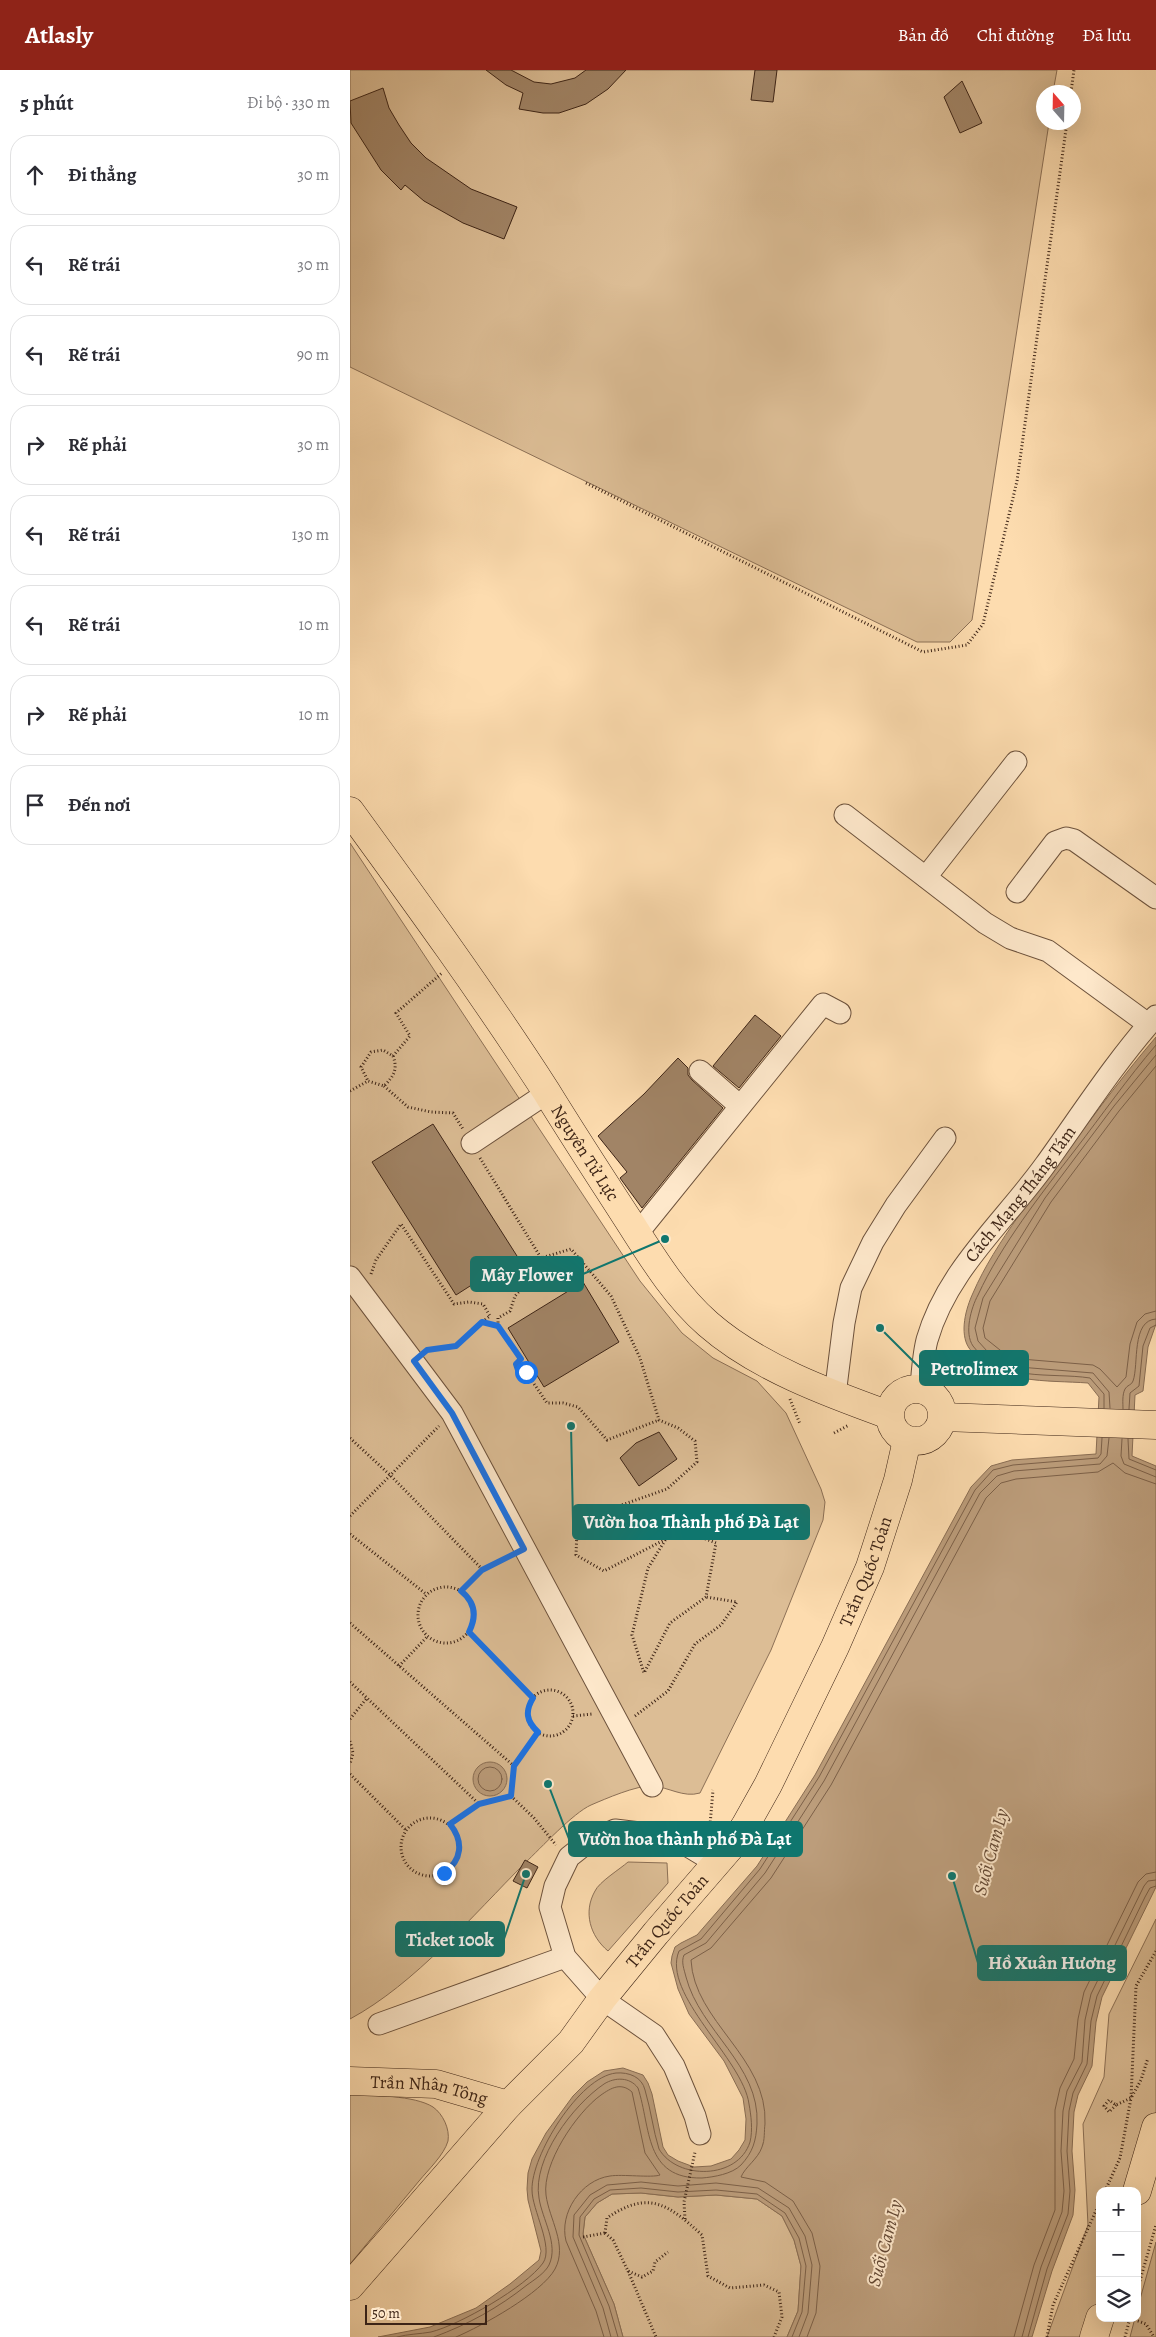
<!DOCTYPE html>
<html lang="vi">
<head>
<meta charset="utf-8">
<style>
  :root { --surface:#fff; --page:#f7f7f7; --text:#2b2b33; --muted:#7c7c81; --line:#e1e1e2; --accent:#8f2418 }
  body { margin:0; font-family:Alegreya,serif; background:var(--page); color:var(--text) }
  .controls { position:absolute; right:15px; bottom:15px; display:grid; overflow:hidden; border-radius:10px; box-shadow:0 5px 20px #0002 }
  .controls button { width:45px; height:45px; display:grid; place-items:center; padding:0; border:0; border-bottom:1px solid var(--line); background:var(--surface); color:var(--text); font:25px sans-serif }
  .compass { position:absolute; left:686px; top:15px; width:45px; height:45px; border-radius:50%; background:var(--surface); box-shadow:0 5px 20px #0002; rotate:340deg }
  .scale { position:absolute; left:15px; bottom:12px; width:122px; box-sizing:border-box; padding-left:5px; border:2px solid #3d2416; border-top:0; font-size:14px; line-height:18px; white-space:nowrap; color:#3d2416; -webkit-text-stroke:4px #fee8cb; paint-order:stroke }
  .stop { position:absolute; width:15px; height:15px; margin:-11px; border:4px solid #1a73e8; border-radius:50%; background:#fff }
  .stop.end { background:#1a73e8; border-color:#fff; box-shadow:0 1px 5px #0008 }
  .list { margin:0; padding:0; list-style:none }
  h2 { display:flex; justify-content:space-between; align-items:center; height:65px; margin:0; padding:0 20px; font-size:21px }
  h2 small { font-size:16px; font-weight:400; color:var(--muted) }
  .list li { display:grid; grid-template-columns:32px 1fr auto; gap:15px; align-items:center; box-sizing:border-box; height:80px; margin:0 10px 10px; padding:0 10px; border:1px solid var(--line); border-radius:20px }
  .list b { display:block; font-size:19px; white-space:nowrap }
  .list em { font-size:16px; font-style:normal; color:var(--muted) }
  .icon { flex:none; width:28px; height:28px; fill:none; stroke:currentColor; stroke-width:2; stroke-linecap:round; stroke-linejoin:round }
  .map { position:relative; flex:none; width:806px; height:2267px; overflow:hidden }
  header { display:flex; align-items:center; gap:30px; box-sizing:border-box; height:70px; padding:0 25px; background:var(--accent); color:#fff }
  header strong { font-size:24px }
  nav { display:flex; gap:28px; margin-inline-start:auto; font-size:18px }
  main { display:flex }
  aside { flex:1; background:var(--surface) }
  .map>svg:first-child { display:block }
  .green { fill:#dcbd95; stroke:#8c7056 }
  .water { fill:#bc9d7b; stroke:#896d53 }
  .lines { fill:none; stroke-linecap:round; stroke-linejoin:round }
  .shore { stroke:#7c6048; stroke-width:1 }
  .building { fill:#a18466; stroke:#3d2416 }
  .minor-casing { stroke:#6d523c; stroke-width:23 }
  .major-casing { stroke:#3d2416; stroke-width:29 }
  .path { stroke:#3d2416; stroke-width:3; stroke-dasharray:1 2.5; stroke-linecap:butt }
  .minor { stroke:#fee8cb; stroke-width:21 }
  .major { stroke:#fddcaf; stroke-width:28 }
  .route { stroke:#1a73e8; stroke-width:6 }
  .labels { text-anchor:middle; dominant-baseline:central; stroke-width:4; stroke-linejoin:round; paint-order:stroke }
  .street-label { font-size:18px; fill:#3d2416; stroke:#fee8cb }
  .water-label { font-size:19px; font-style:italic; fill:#634834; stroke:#fee8cb }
  .leader { fill:none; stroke:#0f766e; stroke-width:2 }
  .callout-dot { fill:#0f766e; stroke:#fee8cb; stroke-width:2 }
  .callout { fill:#0f766e; stroke:#0f766e; stroke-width:2 }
  .callout-label { font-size:19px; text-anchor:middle; font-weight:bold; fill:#fff }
</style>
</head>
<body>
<header>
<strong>Atlasly</strong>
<nav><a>Bản đồ</a><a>Chỉ đường</a><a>Đã lưu</a></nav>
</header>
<main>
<aside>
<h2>5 phút<small>Đi bộ · 330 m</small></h2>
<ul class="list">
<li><svg class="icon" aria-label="ahead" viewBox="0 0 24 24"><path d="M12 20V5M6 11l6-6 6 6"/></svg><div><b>Đi thẳng</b></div><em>30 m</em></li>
<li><svg class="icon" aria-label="left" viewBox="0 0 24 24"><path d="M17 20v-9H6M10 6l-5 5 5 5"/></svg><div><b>Rẽ trái</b></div><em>30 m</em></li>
<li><svg class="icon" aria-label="left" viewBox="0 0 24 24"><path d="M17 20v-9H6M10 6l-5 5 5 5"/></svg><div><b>Rẽ trái</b></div><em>90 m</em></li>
<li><svg class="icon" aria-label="right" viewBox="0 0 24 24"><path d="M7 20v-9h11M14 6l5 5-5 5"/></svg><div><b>Rẽ phải</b></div><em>30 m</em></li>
<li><svg class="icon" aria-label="left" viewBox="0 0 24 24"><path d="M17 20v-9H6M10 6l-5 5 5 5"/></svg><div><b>Rẽ trái</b></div><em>130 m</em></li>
<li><svg class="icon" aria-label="left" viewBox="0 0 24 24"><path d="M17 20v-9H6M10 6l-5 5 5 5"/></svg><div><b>Rẽ trái</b></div><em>10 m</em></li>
<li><svg class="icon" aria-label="right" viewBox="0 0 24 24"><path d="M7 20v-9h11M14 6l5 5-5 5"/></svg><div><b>Rẽ phải</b></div><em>10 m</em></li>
<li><svg class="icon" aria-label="arrive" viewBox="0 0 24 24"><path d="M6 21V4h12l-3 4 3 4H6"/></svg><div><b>Đến nơi</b></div></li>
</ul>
</aside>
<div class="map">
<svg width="806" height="2267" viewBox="0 0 806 2267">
  <rect width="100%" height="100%" fill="#fddcaf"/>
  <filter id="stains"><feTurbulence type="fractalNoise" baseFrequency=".004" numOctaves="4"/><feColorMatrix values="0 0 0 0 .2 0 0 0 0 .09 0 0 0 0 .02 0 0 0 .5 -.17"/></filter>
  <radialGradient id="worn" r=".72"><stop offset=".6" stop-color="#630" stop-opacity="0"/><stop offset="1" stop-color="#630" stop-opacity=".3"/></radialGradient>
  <g class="green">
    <path d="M0,0H707L703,22H694V52L699,53L622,550L600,572H567L0,297Z"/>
    <path d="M0,773L290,1211L332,1263L363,1288L407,1311L436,1343L471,1419L475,1432L473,1450L421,1580L350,1723C333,1728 319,1717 302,1716C287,1715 255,1729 241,1735C223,1743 191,1778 175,1793C123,1845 65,1914 0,1949Z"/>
    <path d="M278,1792L317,1793L318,1813L258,1881C240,1866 233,1842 245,1821C249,1812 270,1799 278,1792Z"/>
    <path d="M806,1849V2059L787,2121H750V2267H697L738,2155L733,2054L754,2007L759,1944Z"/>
    <path d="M0,2024C23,2026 64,2025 83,2037C93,2044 100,2059 98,2071C94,2085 78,2100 69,2111C46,2139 23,2166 0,2194Z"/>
    <path d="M291,2123L328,2127L366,2125L407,2129L432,2146L444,2170L451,2196L448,2241L437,2267H273L264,2234L233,2164L235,2147L247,2133L262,2124Z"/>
    <path d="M806,2172V2267H780L785,2248H787V2240Z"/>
  </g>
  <g class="water">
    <path d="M806,967V1254L798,1277L793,1321L785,1325L782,1386L806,1396V1817L752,1927L746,1952L742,1996L728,2025L724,2042L722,2081L725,2120L723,2145L702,2201L682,2267H437L448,2241L451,2196L444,2170L432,2146L407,2129L366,2125L328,2127L291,2123L262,2124L247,2133L235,2147L233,2164L264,2234L273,2267H28L80,2257L126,2238L160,2214L189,2190L191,2181L178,2130L177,2119L178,2103L182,2089L196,2063L223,2026L237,2012L254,2001L273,1998L293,2005L298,2013L302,2024L313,2077L318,2085L328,2091L344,2097L361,2096L381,2089L389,2080L395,2070L396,2049L393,2028L374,1991L339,1944L328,1919L321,1893L322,1886L325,1877L331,1873L347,1865L407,1796L465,1705L621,1417L641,1396L662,1390L746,1384L749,1327L738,1313C698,1310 644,1315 619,1278C609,1263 616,1238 623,1223C645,1172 689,1119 722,1075C749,1038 776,1002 806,967Z"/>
    <circle cx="140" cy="1709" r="17"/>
  </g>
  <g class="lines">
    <g class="shore">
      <path d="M806,996L769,1041L701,1132L640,1231L633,1258L635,1268L655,1284L671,1289L743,1295L750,1299L767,1317L776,1307L780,1274L787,1252L795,1244L806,1241"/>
      <path d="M754,1338V1324L740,1308C701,1302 650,1313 623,1276C614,1263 621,1238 628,1225C651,1175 691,1124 725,1080C752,1045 777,1009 806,975"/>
      <path d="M760,1338L759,1322L743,1303L669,1297L651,1291L637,1281L628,1271L625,1258L633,1228L695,1128L764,1036L806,985"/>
      <path d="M773,1339C773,1333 772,1325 775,1319C777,1315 782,1315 783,1311C789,1295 781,1250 806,1249"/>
      <path d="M779,1339L780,1323L789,1316L793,1276L800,1258L806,1255"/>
      <path d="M772,1369L771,1386L774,1394L806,1407"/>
      <path d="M778,1369L779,1389L806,1400"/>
      <circle cx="140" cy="1709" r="12"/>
      <path d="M47,2267C58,2264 70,2264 81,2262C109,2255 176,2217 193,2193C204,2177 182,2140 182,2120C181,2086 229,2007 266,2003C279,2002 292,2007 295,2020C301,2040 303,2060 309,2079C327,2110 388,2110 400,2072C403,2060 401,2045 399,2034C393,1989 311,1924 329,1881L351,1869L410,1799L469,1707L625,1420L643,1400L663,1395L748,1388L751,1384L752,1368"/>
      <path d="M84,2267C119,2254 148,2238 177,2215C184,2210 195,2203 199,2195C209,2174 192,2149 189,2128C182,2089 223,2035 254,2014C265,2007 280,2007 288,2018C301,2058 294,2109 352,2108C364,2107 382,2104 391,2095C403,2082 406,2071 407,2054C410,1995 350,1961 336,1907C334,1899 331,1892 334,1885L356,1873L415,1803L474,1711L630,1423L647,1406L664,1401L750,1394L757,1386L759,1368"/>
      <path d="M106,2267C132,2256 192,2223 205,2199C218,2175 199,2149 196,2125C192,2094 226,2043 251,2025C261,2018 271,2012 282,2022L295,2083L310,2105C302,2108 272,2104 260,2106C231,2110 209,2143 216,2171L246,2241L254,2267"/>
      <path d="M261,2267L253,2238L223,2167L224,2145L240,2125L257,2115L291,2112L328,2116L366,2113L408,2118L439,2138L455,2166L462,2195L458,2243L449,2267"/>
      <path d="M268,2267L259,2236L229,2165L230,2147L244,2129L260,2120L291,2118L328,2122L366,2120L407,2124L435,2143L449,2168L456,2196L452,2242L442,2267"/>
      <path d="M457,2267L466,2243L470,2196L462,2163L443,2131L415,2112L391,2107C395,2097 408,2089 412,2077C415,2070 414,2061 415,2054C418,1987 344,1952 341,1890L361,1878L421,1808L481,1715L636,1428L651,1413L666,1409L748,1402L763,1393L775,1403L806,1414"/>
      <path d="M664,2267L684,2195L705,2140V2040L710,2018L724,1989L728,1949L734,1922L788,1812L796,1804L806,1802"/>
      <path d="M672,2267L691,2197L712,2142L714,2121L711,2081L713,2041L717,2021L732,1992L735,1950L741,1924L794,1816L798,1811L806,1810"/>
      <path d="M678,2267L697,2199L718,2144L720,2121L717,2081L719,2041L723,2023L737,1994L741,1951L747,1926L795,1827L800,1818L806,1816"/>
    </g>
  </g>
  <g class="building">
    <path d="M136,0H161L184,12L201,14L225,8L236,0H276L258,19L236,34L209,43H193L169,39L173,23L156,15Z"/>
    <path d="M405,0H427L423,32L401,30Z"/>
    <path d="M612,11L632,53L610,63L594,27Z"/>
    <path d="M33,18L39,38L49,55L61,73L76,88L121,119L167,137L154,169L113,153L74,131L55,115L51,120L31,100L1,53L0,31Z"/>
    <path d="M405,945L431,966L389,1018L363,996Z"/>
    <path d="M328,988L338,998V1005L342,1010L373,1038L292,1138L270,1108L277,1102L248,1066L294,1024Z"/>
    <path d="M83,1054L167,1186L106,1225L22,1092Z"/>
    <path d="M233,1212L269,1272L194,1317L158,1258Z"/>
    <path d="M309,1362L327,1389L289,1416L270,1388L286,1373Z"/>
    <path d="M175,1790L188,1797L177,1818L163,1811Z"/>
  </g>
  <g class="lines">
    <g class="minor-casing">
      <g id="minor">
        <path d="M495,745L635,853L660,868L698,881L798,954"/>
        <path d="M576,807L666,692"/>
        <path d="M667,822L705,772L716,768L724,770L806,828"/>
        <path d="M350,1001L390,1036"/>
        <path d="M122,1073L197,1023"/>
        <path d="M287,1164L473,934L490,943"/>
        <path d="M0,1207L102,1343L302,1716"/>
        <path id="s1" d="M571,1319C572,1303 573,1286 577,1270C597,1200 654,1152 695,1095C731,1045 765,992 806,946"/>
        <path d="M485,1325L494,1253L501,1218L523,1172L546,1135L595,1068"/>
        <path d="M29,1954L215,1887"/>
        <path d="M350,2064L345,2046L324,1996L304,1965L252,1929L215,1887L200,1837L205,1816L219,1787L238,1772L265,1760L323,1767L366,1793"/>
      </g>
    </g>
    <g class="major-casing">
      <g id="major">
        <path id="s2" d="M0,741C67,833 134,925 196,1021C223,1065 251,1108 279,1151C302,1187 325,1225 358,1254C407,1297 478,1323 539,1345"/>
        <circle cx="566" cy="1345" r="26"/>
        <path d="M593,1347L806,1355"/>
        <path id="s3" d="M0,2011L86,2014L158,2035"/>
        <path d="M787,2121L806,2057"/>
        <path id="s4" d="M0,2216L158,2035L221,1972L252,1929L306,1863L383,1774L395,1756L418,1715L485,1577L520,1497L548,1410L557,1370"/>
        <path d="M744,2267L750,2248"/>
      </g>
    </g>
    <g class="path">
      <path d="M721,22L724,0"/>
      <path d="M236,413L573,582L617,575L633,554L667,411L717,52"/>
      <path d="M43,986L60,966L46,943L92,903"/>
      <path d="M34,1016L58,1037L81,1042L103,1043L113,1059"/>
      <path d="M0,1021L18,1011L34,1016C44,1006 48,999 43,986L33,980L21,982L11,997L18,1011"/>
      <path d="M130,1088L191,1188L221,1179L261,1226L290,1288L309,1350L328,1358L345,1371L347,1392L317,1419L263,1438L227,1460L226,1485L254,1501L316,1469L343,1464L366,1473L356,1527L320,1553L294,1603L282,1565L298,1498L316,1469"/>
      <path d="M21,1204L26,1190L51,1154L104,1234L119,1232L133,1234L140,1246L132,1252"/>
      <path d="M148,1256V1248L160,1241L165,1226L175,1215L191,1188"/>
      <path d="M77,1280L106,1276L132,1252L148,1256L171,1289L166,1294L168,1300L176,1302L197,1333H213L228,1337L257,1370L309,1350"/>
      <path d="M440,1329L450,1354"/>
      <path d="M484,1363L499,1355"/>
      <path d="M0,1368L40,1405L132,1499L111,1521"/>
      <path d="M0,1446L89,1356"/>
      <path d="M0,1464L76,1524"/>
      <path d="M132,1499L159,1486"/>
      <circle cx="96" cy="1545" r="28"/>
      <path d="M0,1553L164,1696L161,1726"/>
      <path d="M119,1562L183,1628"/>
      <path d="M49,1596L77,1567"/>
      <path d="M0,1612L129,1734L161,1726"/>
      <circle cx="200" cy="1643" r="23"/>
      <path d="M223,1646L242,1644"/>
      <path d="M285,1646L318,1621L345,1574L371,1555L387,1532L356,1527"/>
      <path d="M0,1649L17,1628"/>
      <path d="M0,1671L3,1683L0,1694"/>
      <path d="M164,1696L188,1662"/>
      <path d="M0,1704L56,1760"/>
      <path d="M161,1726L184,1748L206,1775"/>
      <circle cx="80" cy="1777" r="29"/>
      <path d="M99,1754L129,1734"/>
      <path d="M360,1755L363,1720"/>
      <path d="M766,2035L759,2042L754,2036L759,2030L766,2035L781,2028L791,2010L798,1988"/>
      <path d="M755,2121L770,2088L781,2028L786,1916L806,1881"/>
      <path d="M335,2149L334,2132L345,2082"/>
      <path d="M255,2163L257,2148C299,2119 319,2135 352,2165L358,2206L380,2218L414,2215L429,2222L432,2247L424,2267"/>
      <path d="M255,2163L263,2170L278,2201L292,2207L303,2201L305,2192L318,2182"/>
      <path d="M233,2167L255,2163"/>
      <path d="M278,2201L306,2267"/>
      <path d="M787,2221L806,2155"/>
      <path d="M697,2267L703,2235L750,2132"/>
      <path d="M775,2267L780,2248L796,2254L804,2267"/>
    </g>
    <use href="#minor" class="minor"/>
    <use href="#major" class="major"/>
  </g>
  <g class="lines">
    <path class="route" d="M94,1803C112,1790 114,1772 100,1754L129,1734L161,1726L164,1696L188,1662C176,1651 175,1641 183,1628L119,1562C127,1546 125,1532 111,1521L132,1500L174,1479L102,1343L64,1291L77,1280L106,1276L132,1252L148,1256L171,1289L166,1294L168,1300L176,1302"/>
  </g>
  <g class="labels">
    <g class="street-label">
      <text stroke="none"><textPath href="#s2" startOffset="415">Nguyên Tử Lực</textPath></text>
      <text stroke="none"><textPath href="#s1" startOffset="224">Cách Mạng Tháng Tám</textPath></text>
      <text stroke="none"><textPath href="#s4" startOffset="889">Trần Quốc Toản</textPath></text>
      <text stroke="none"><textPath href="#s4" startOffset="484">Trần Quốc Toản</textPath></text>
      <text stroke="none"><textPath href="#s3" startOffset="80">Trần Nhân Tông</textPath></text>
    </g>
    <g class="water-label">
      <text transform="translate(641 1782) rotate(-75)">Suối Cam Ly</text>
      <text transform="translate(535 2173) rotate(-75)">Suối Cam Ly</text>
    </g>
  </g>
  <path class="leader" d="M315 1169L233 1204M530 1258L570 1298M221 1356L223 1452M198 1714L219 1769M176 1804L154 1869M602 1806L628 1893"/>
  <g class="callout-dot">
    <circle cx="315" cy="1169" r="5"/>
    <circle cx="530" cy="1258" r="5"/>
    <circle cx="221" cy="1356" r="5"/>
    <circle cx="198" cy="1714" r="5"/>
    <circle cx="176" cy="1804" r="5"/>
    <circle cx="602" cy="1806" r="5"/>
  </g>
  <g class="callout">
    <rect x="121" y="1187" width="112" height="34" rx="5"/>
    <rect x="570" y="1281" width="108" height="34" rx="5"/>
    <rect x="223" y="1435" width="236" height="34" rx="5"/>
    <rect x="219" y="1752" width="233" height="34" rx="5"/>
    <rect x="46" y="1852" width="108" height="34" rx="5"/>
    <rect x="628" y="1876" width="148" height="34" rx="5"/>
  </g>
  <g class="callout-label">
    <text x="177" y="1211">Mây Flower</text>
    <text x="624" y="1305">Petrolimex</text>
    <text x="341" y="1458">Vườn hoa Thành phố Đà Lạt</text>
    <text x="335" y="1775">Vườn hoa thành phố Đà Lạt</text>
    <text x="100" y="1876">Ticket 100k</text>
    <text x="702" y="1899">Hồ Xuân Hương</text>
  </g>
  <rect width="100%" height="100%" filter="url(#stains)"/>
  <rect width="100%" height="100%" fill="url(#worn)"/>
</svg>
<div class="controls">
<button>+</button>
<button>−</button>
<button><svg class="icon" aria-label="layers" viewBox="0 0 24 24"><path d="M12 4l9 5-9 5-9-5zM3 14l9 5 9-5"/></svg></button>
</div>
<svg class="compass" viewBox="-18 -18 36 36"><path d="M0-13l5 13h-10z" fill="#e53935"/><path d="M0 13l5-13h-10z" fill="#7c7c81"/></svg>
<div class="scale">50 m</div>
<div class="stop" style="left:176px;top:1302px"></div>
<div class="stop end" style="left:94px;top:1803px"></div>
</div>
</main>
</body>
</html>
